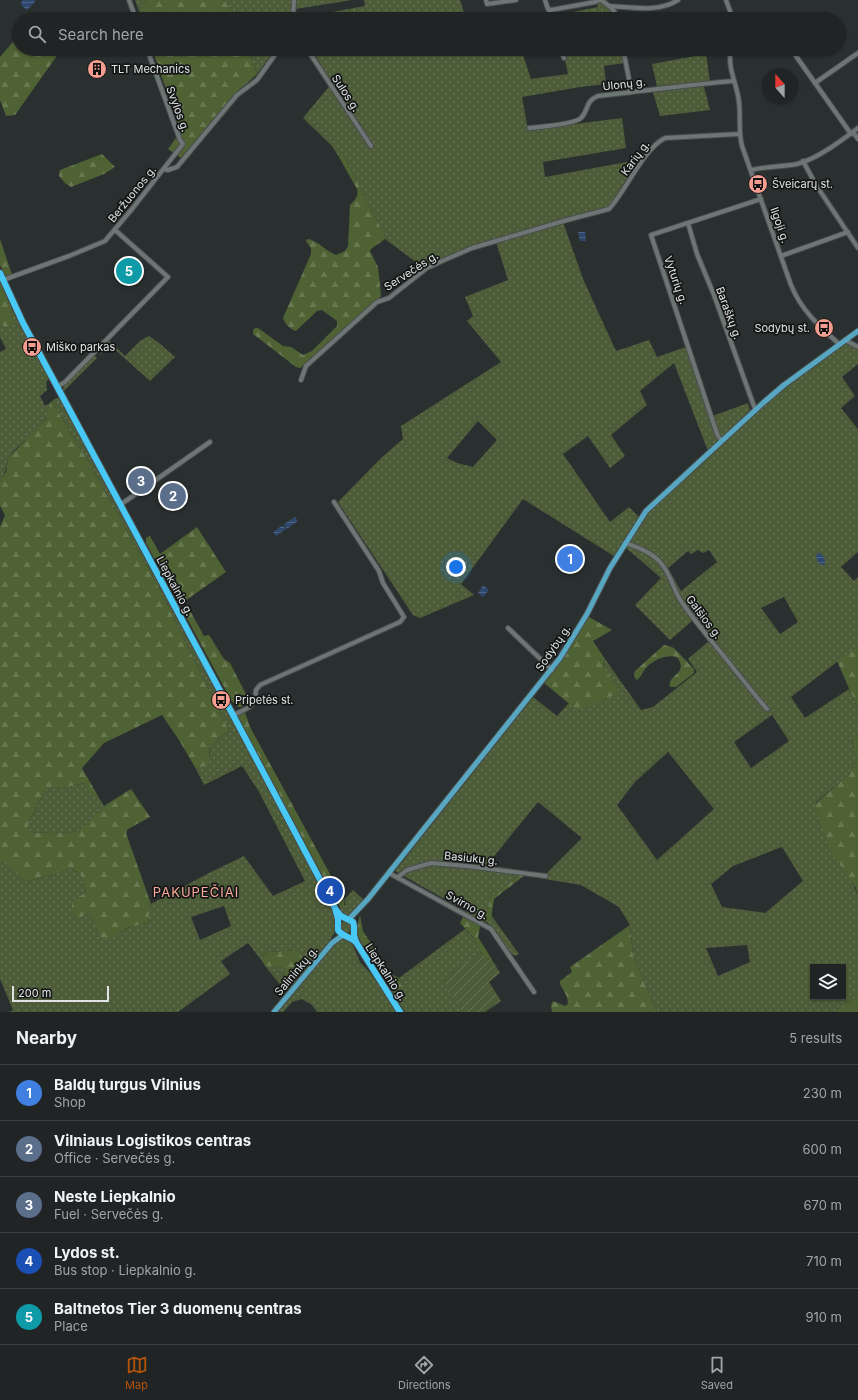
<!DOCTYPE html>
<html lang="en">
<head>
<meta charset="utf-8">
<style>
  :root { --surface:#202424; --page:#282c2c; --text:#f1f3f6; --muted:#a2a4a6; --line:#3d4141; --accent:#b45309 }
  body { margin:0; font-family:Inter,sans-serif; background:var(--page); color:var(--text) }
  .controls { position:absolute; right:12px; bottom:12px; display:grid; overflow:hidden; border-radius:0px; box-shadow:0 1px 3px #0004 }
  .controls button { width:36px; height:36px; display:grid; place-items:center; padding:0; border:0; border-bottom:1px solid var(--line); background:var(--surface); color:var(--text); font:20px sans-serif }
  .compass { position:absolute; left:762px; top:68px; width:36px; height:36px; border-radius:50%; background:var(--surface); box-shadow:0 1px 3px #0004; rotate:339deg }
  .scale { position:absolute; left:12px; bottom:10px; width:97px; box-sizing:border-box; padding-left:4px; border:2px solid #e0e3e3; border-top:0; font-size:11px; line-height:14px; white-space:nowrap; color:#e0e3e3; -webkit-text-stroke:3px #151717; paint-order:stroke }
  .you { position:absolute; left:456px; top:567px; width:14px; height:14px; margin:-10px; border:3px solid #fff; border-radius:50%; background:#1a73e8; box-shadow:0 0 0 6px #1a73e833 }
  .badge { display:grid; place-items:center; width:26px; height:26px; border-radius:50%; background:var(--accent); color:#fff; font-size:13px; font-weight:700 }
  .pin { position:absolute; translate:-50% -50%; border:2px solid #fff; box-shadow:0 1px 4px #0006 }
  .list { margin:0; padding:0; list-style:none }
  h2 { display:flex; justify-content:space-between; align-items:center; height:52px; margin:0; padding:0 16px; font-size:17px }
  h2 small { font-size:13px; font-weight:400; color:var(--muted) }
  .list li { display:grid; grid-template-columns:26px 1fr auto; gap:12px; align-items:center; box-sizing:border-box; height:56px; padding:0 16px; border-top:1px solid var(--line) }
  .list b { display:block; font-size:15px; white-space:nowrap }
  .list p { margin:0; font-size:13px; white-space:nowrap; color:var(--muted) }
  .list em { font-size:13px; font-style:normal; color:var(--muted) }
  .icon { flex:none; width:22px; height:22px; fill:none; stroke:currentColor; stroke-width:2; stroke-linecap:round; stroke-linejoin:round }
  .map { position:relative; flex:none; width:858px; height:1012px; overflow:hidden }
  .search { position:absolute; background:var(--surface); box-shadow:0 1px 3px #0004; left:12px; right:12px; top:12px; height:44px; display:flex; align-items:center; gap:10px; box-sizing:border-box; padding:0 14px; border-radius:22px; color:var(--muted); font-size:15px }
  .sheet { height:332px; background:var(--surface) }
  nav { display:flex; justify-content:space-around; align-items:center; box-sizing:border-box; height:56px; border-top:1px solid var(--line); background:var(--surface); font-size:11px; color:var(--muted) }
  nav a { display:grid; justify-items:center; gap:2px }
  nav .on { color:var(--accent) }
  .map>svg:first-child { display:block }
  .grass { fill:url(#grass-dots); fill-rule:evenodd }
  .forest { fill:url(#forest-firs) }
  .garden { fill:url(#garden-furrows) }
  .water { fill:url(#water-rules) }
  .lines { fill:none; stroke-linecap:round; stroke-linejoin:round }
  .minor-casing { stroke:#484d4d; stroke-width:6 }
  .major-casing { stroke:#484d4d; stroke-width:7 }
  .highway-casing { stroke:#484d4d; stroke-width:8 }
  .minor { stroke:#6e7575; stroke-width:4 }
  .major { stroke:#57a7c2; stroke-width:5 }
  .highway { stroke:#48c9f5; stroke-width:6 }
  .labels { text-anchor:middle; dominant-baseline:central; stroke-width:3.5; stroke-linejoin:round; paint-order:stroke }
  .poi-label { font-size:11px; fill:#e0e3e3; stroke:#151717; text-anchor:start }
  .street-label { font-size:11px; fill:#e0e3e3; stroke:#151717 }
  .quarter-label { font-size:13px; letter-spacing:1px; fill:#fba99a; stroke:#151717 }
</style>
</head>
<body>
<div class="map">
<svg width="858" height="1012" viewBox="0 0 858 1012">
  <defs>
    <pattern id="grass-dots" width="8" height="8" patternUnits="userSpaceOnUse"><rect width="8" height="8" fill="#4c5c38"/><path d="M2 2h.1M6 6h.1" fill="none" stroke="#667355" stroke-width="1.8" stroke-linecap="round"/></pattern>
    <pattern id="forest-firs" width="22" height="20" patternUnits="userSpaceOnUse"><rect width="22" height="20" fill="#4f6234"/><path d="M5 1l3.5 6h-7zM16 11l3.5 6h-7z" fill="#687851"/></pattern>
    <pattern id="garden-furrows" width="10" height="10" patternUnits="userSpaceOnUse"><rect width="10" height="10" fill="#4c5c38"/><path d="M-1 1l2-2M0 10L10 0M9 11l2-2" fill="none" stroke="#667355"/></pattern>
    <pattern id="water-rules" width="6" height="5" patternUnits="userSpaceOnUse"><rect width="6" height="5" fill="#2e486e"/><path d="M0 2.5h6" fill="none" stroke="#4c6283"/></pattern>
  </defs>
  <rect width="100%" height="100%" fill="#2a3030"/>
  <g class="grass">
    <path d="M135,0H147L139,11Z"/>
    <path d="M223,0H293L292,19H236L232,10Z"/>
    <path d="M295,0H352L295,9Z"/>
    <path d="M364,0H460L466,19H295L365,6Z"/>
    <path d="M597,0H607L608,6L616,8L617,19H554L553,16L598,7Z"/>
    <path d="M248,49H276L257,74Z"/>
    <path d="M311,49H521L531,79L568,74L563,49H621L624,63L604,66L606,84L580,87L522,97L528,130L622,118L626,148L543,162L545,177L638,160L612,203L607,208L493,240L424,268L385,239V236L345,158L340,155L339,157L332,146L303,118L332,83Z"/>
    <path d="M706,54L710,82L703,83L710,110L660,116L653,92L658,91L652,64Z"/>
    <path d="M563,222L583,279L616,351L649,340L657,357L686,347L710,417L748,403L750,410L708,451L674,363L640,391L647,405L611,435L625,456L610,468L588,436L563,454L610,522L629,507L639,517L614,556L523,499L461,584L474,595L420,618L413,615L338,502L380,459L403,439L401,426L501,362L467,321L473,316L465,297L508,280L496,242ZM478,421L497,440L473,467L457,463L447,458Z"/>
    <path d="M12,309L49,379L46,382L47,390L40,396L45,406L50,403C50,429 23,438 10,456C5,463 7,474 0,482V352L6,349L0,337V325L5,327L11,317L10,314Z"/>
    <path d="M149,336L159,343L175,357L150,381L110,345L101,354L100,352L101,347L108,340L125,356L140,341Z"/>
    <path d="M846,342L858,348V364L842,377L855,396L841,408L858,429V552L841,567L854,581L858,577V646L791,697L805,718L849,689L858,709V734L852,741L857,760L849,774L816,802L858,895V996L833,1012H657L633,955L630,925L619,907L581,885L520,875L489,898L488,909L482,917L466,911L395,871L533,697L557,716L569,703L579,711L614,682C608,675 600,668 605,659L641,710L653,707L697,672L688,659L709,641L693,620L670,640L635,605L661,578L625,547L645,516L655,505L779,391ZM698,550L703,553L709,550L717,562L681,591L668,568L688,551L691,554ZM784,597L798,622L780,634L761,608ZM772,715L789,741L751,768L734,742ZM668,752L714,809L657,860L617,805L635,782ZM538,802L582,838L546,874L487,865ZM782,847L803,881L765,913L722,907L711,884L733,866ZM747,945L750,962L718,976L706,948ZM813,967H843V997H813Z"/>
    <path d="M95,356L97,358L63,392V389L64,385L91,357Z"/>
    <path d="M56,398H60L262,774L335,916L336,930L330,940L287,993L265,966H277L283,968L286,974L285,978L296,950L267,952L263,957L262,961L248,943L221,961L230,974L178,1012H9L13,1010L0,979V862L3,860L26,882L71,869L80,873L86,892L72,901L89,911L98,933L115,935L127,928L148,923C150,916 148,911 151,904L209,873L244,856L273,896L305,881L258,790L242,766L204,785L196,769L199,768L210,756L209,747L218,739L229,731L160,590L84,454L75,441L52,401ZM224,906L231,926L200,940L191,917Z"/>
    <path d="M84,783L92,796H98L104,806L79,830L66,834L55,832L28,833L29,821L47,787H58L60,789Z"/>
    <path d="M353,890L364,900L349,916C343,916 341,911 339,905L341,908L346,905L344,900Z"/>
    <path d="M491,915L519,954L516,956L509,952L487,922L491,919Z"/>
    <circle cx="346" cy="927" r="6"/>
    <path d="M465,929L474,938L481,952L443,980L461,1012H405L394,995C399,990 402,984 399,978Z"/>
    <path d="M344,937L351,941L360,962L372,975L396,1012H317L312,1005L302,999L292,1002L283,1012H276L339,939Z"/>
  </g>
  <g class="forest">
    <path d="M147,0H223L232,10L236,19H142L139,11Z"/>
    <path d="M19,35V49H54L56,57L15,115L6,116L0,100V57Z"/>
    <path d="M152,49H248L257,74L239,90L181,158L168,149L181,131Z"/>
    <path d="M102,154L115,167L104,174L71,187L65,183L59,176L60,170Z"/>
    <path d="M340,155H342L345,158L385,236V239L371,249L370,251L378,267L381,295L380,298L300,368L296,367L253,334V330L255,328H258L283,346L291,347L303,355L312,351L337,326V321L322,310L317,311L296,331C291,330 284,323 283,318L311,254V248L306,241V240L309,239C319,242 326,251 336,255L345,251L348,246L350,205C355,200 359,196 357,189L339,157Z"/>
    <path d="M0,239L12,275L5,276L0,265Z"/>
    <path d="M0,282L12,309L10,314L14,324L5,327L0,325Z"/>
    <path d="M52,401L75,441L84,454L160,590L229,731L218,739L209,747L210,764L196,769L179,740L162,715L104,743L82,768L98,796H92L84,783L60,789L58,787H47L29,821L28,833L55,832L66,834L79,830L104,806L131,789L150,817L128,829L126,833L151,904C148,911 150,916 148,923L127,928L115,935L103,939L98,933L89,911L78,920L72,913V901L86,892L80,873L71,869L26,882L3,861L0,862V527L5,515L0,506V482L6,472L8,460L10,456L46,420L50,403Z"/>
    <path d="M197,527L226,572L185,601L182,602L177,601L146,543V538L150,536L160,554Z"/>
    <path d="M187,605L204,636L209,635L224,659L230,663L249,700L242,707H237L231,700L183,611V609Z"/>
    <path d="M587,616L612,630L593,641L605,659L603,664L604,668L618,688L619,693L578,711L544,683L564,656Z"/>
    <path d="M664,645L672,647L675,649L694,669V673L676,687H670C666,675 690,674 677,657C666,654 651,661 645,669C642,673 641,677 637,680L635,678L634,674L635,671Z"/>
    <path d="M858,646V709L837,661Z"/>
    <path d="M245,712L250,727L330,874L344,900L345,908H341L336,901L242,725L238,716Z"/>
    <path d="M858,734V895L856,888L832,853L815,807L816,803L849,774L857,760L852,741Z"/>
    <path d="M520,875H525L494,899L491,919L487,922L481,921L478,937L491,958L488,960L482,954L474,938L460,923L466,911L482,917L488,909L489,898Z"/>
    <path d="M360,915L363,931L391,974L399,978L401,986L394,995L358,937L356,931Z"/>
    <path d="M630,925L633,955L657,1012H552L551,1006L553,1001L565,1006L568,1004L567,997L560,984V981L572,972L570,967Z"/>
    <path d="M296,950C302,954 308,966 302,973C299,977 293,979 289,982L286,981V974L283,968L277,966H265L262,961L263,957L267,952Z"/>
    <path d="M858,996V1012H833Z"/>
  </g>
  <path class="garden" d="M481,952L488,960L491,958L500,973L489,982L501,1001L485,1012H461L442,980Z"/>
  <g class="water">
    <path d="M22,0H35V2L27,10L21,5Z"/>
    <path d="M578,232H585L586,241H580Z"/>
    <path d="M295,517L298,521L287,529L284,524Z"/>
    <path d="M283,525L286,529L276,536L273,532Z"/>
    <path d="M819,553C823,554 826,560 825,564L822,565L818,562L816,557L817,554Z"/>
    <path d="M483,585L489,590L483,597L478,593Z"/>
  </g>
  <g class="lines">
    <g class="minor-casing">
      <g id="minor">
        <path d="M129,0L136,19"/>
        <path d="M486,0L487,4L516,0"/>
        <path d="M545,0L548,9L551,10L595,2L600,0"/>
        <path d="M601,0C608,5 616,10 617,19"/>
        <path d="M726,0L733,19"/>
        <path d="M609,6C632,7 658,13 678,0"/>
        <path d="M549,10L552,19"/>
        <path d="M293,19L294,0"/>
        <path d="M307,49L371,146"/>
        <path d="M561,49L564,58"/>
        <path d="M623,49L629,79L630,92"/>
        <path d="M731,49C727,69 737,83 739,102C741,117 738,131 742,146L791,285C801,310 819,326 839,344"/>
        <path d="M791,49L851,134"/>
        <path d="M815,83L858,53"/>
        <path d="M529,128C540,127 575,124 581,118C589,110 585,101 598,96C643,91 688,85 733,81"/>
        <path d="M853,132L858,139"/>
        <path d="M803,161L816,185L858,248"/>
        <path d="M164,169L168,170L177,167L237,95L257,80L279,49"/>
        <path d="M751,170C766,166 782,167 797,164C817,159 841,141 858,128"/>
        <path d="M688,223L697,254L714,295L755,409"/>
        <path d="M781,256L848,232"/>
        <path d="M3,280L69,256L105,241L132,209L183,144L180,140L147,49"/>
        <path d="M845,340L858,347"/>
        <path d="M301,380L306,366L377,302L389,298L427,268L442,261L472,248L567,220L609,209C626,191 643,149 665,138L739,134"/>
        <path d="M57,387L65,382L168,277L115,230"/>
        <path d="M722,441L718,436L714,425L651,235L761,199"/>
        <path d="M120,505L210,442"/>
        <path d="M625,543C638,547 651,552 660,562C672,575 673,591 683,604C699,627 717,647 734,669C745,682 755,696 767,709"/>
        <path d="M508,628L552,670"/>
        <path d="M233,715C248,708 255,708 256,690L260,685L400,622L404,617L383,583L379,571L334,502"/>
        <path d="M389,873L491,929L534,992"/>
        <path d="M398,877L407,870L431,863L466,866L546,876"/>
      </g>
    </g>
    <g class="major-casing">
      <g id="major">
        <path d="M349,919L368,899L560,658L587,614L610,568L646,511L763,403L784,385L858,331"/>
        <path d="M274,1012L332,943L343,935"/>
      </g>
    </g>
    <g class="highway-casing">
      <g id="highway">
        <path d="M0,273L23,323L233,715L335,908L338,919V930C342,936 350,937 356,942"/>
        <path d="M337,911L341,916L353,922L354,926V935L356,942L400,1012"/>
      </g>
    </g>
    <use href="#minor" class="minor"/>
    <use href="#major" class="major"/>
    <use href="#highway" class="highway"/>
  </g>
  <defs>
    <g id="building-disc" transform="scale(1)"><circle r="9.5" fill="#f59d8e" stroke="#151717"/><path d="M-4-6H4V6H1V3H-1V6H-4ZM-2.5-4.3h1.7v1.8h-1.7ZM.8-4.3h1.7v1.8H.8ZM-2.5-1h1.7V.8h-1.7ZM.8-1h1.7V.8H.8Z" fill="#111"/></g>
    <g id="bus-disc" transform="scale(1)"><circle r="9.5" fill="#f59d8e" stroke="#151717"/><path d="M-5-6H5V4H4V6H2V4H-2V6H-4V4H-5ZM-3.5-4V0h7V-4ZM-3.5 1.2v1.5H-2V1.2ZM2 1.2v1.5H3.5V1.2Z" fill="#111"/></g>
  </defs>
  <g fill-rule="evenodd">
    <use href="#building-disc" x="97" y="69"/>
    <use href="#bus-disc" x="758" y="184"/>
    <use href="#bus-disc" x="824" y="328"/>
    <use href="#bus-disc" x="32" y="347"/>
    <use href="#bus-disc" x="221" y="700"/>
  </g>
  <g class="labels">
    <g class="poi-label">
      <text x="111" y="69">TLT Mechanics</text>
      <text x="772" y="184">Šveicarų st.</text>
      <text x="810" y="328" text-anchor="end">Sodybų st.</text>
      <text x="46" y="347">Miško parkas</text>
      <text x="235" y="700">Pripetės st.</text>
    </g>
    <g class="street-label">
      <text transform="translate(624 84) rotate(-7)">Ulonų g.</text>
      <text transform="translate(346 93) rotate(57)">Sulos g.</text>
      <text transform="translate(178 109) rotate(70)">Svylos g.</text>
      <text transform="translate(635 158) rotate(-54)">Karių g.</text>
      <text transform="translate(132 194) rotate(-51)">Beržuonos g.</text>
      <text transform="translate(780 225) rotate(71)">Ilgoji g.</text>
      <text transform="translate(411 271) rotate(-33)">Servečės g.</text>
      <text transform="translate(676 280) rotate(71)">Vyturių g.</text>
      <text transform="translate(729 313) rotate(70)">Baraškų g.</text>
      <text transform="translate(175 586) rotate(62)">Liepkalnio g.</text>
      <text transform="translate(704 617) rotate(53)">Galšios g.</text>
      <text transform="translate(553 648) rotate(-56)">Sodybų g.</text>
      <text transform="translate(471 858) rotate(6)">Basiukų g.</text>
      <text transform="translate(467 905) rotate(29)">Svirno g.</text>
      <text transform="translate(296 971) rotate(-50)">Salininkų g.</text>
      <text transform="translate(386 972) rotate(57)">Liepkalnio g.</text>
    </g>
    <g class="quarter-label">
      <text x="196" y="892">PAKUPEČIAI</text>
    </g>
  </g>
</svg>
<div class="controls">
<button><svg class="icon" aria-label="layers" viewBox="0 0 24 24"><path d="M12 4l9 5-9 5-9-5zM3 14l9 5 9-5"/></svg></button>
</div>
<svg class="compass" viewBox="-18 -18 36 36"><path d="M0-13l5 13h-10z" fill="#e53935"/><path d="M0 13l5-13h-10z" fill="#a2a4a6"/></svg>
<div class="scale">200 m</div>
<div class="you"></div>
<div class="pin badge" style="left:570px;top:559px;background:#3f7fe0">1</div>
<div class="pin badge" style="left:173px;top:496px;background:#5c6f8a">2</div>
<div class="pin badge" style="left:141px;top:481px;background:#5c6f8a">3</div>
<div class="pin badge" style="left:330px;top:891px;background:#1a4fb4">4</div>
<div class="pin badge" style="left:129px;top:271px;background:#0f9aa8">5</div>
<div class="search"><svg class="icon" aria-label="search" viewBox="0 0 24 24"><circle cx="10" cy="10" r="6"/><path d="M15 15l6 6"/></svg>Search here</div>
</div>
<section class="sheet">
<h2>Nearby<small>5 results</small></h2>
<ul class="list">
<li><span class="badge" style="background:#3f7fe0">1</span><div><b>Baldų turgus Vilnius</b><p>Shop</p></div><em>230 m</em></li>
<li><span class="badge" style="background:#5c6f8a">2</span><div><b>Vilniaus Logistikos centras</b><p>Office · Servečės g.</p></div><em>600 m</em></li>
<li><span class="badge" style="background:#5c6f8a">3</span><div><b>Neste Liepkalnio</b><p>Fuel · Servečės g.</p></div><em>670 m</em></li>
<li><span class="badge" style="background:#1a4fb4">4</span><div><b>Lydos st.</b><p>Bus stop · Liepkalnio g.</p></div><em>710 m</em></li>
<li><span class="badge" style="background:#0f9aa8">5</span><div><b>Baltnetos Tier 3 duomenų centras</b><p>Place</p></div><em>910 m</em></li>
</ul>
</section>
<nav>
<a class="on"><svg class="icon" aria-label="map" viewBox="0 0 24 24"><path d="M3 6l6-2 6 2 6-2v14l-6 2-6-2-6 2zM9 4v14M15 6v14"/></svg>Map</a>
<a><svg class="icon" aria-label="directions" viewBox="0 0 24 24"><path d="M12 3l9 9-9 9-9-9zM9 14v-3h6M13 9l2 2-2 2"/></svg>Directions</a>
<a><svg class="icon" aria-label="saved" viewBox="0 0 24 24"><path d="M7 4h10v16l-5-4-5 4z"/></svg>Saved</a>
</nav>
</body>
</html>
